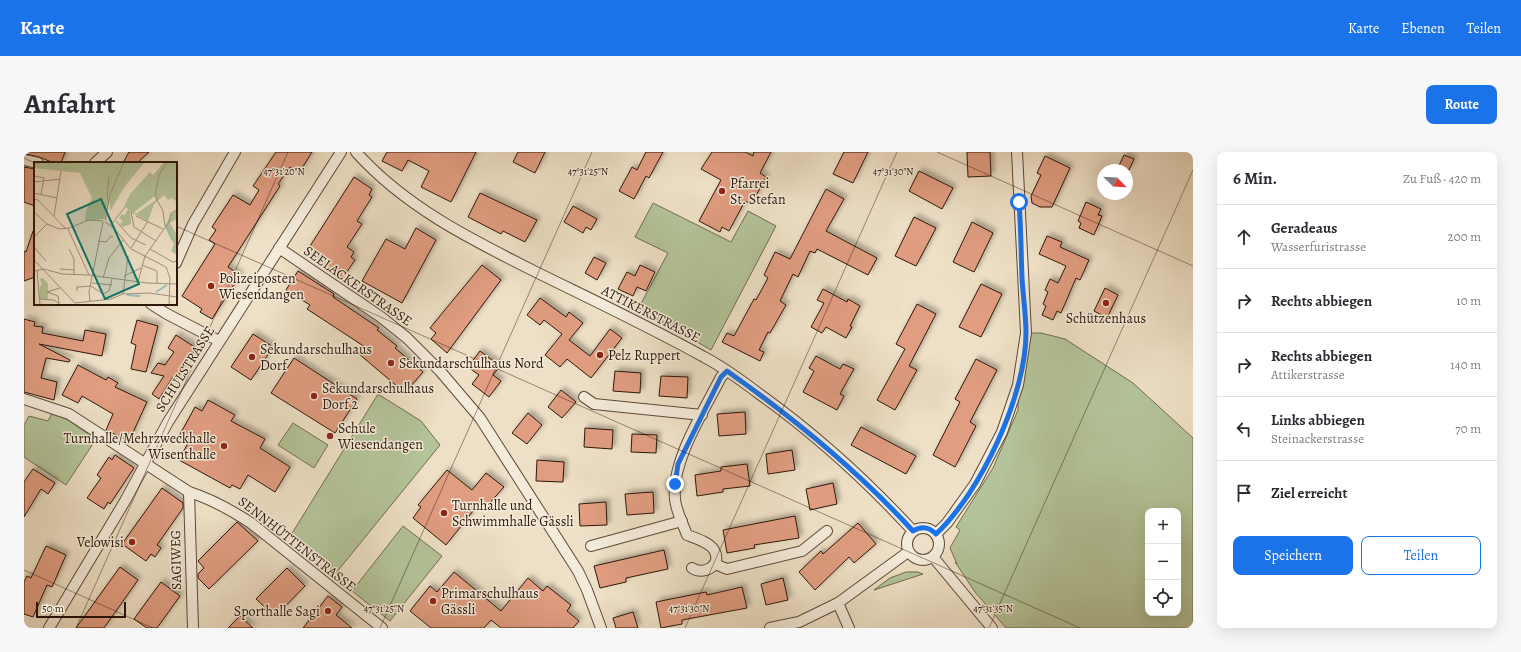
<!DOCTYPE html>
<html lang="de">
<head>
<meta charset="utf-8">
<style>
  :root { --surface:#fff; --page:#f7f7f7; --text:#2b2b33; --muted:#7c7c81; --line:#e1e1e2; --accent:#1a73e8 }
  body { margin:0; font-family:Alegreya,serif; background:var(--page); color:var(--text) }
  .controls { position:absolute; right:12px; bottom:12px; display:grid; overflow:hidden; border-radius:8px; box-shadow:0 4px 16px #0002 }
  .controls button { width:36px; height:36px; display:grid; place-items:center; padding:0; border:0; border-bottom:1px solid var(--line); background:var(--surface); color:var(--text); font:20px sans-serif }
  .compass { position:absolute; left:1073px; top:12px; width:36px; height:36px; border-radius:50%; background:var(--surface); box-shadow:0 4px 16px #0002; rotate:114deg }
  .scale { position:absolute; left:12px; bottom:10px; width:90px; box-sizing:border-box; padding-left:4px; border:2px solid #2d1708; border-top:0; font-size:11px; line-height:14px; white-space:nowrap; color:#2d1708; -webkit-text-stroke:3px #f4ebda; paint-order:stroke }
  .stop { position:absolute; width:12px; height:12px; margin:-9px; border:3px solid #1a73e8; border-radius:50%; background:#fff }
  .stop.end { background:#1a73e8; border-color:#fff; box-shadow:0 1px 4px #0008 }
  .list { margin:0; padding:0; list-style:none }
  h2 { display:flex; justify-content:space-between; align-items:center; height:52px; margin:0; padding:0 16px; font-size:17px }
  h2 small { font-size:13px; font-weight:400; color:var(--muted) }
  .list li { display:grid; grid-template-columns:26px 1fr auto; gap:12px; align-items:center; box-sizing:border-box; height:64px; padding:0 16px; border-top:1px solid var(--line) }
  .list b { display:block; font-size:15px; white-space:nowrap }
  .list p { margin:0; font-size:13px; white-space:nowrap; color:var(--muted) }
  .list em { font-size:13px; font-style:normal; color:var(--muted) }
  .actions { display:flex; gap:8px; padding:12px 16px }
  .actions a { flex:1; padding:9px 0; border:1px solid var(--accent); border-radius:8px; text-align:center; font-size:14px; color:var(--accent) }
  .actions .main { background:var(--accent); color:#fff }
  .icon { flex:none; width:22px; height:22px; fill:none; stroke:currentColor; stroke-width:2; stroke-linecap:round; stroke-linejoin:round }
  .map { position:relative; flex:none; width:1169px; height:476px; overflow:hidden; border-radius:8px }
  header { display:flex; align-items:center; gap:24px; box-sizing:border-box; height:56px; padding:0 20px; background:var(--accent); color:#fff }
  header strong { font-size:19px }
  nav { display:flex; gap:22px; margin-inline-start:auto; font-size:14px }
  .intro { display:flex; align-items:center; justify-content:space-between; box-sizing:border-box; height:96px; padding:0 24px }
  h1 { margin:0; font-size:28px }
  .button { padding:10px 18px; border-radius:8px; background:var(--accent); color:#fff; font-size:14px; font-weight:700 }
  main { display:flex; gap:24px; padding:0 24px }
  aside { flex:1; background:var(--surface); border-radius:8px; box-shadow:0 4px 16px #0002 }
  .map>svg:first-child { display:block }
  .green { fill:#b4c399; stroke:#706d50; fill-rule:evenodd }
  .building { fill:#e09d81; stroke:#2d1708; filter:url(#shadow) }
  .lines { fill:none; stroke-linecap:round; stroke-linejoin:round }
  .minor-casing { stroke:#5d4938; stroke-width:12 }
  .minor { stroke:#f4ebda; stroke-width:10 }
  .route { stroke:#1a73e8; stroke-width:5 }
  .ticks { fill:none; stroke:#2d1708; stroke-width:1; stroke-opacity:0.45 }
  .poi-dot { fill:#8f2418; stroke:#f4ebda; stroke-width:1.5 }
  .labels { text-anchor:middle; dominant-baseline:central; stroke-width:3; stroke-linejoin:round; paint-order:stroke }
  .poi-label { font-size:14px; fill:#2d1708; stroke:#f4ebda; text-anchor:start }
  .street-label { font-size:14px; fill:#2d1708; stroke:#f4ebda }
  .inset-river { fill:none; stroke:#9abcb9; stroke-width:2 }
  .inset-road { fill:none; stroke:#a1907a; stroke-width:1 }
  .view { fill:#0f766e; fill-opacity:0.15; stroke:#0f766e; stroke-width:2 }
  .inset-edge { fill:none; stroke:#2d1708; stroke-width:2 }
  .ticks-label { font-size:10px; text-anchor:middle; fill:#2d1708; stroke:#f4ebda; stroke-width:3; stroke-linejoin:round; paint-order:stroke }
</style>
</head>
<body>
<header>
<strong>Karte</strong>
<nav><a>Karte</a><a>Ebenen</a><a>Teilen</a></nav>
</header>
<div class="intro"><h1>Anfahrt</h1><a class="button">Route</a></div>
<main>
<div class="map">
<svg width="1169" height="476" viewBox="0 0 1169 476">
  <defs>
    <filter id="shadow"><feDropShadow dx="3.5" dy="-3.5" stdDeviation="2" flood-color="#0004"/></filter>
  </defs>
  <rect width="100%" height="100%" fill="#eee0c6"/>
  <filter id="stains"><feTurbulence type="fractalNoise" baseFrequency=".005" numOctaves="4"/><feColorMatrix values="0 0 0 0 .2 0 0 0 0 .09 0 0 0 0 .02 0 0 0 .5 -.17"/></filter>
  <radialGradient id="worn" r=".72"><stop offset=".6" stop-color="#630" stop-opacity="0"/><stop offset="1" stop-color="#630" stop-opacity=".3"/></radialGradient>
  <g class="green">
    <path d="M629,51L707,90L724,59L752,74L687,198L663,184L660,181L613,159L644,101L611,85Z"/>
    <path d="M1002,181H1017L1041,187L1109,231L1169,286V476H982L951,440L931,410L933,412L926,396L936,378L932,375L969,316L994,258V233ZM1124,359H1154V461H1124Z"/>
    <path d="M354,242L397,269L416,293L312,421L267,383Z"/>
    <path d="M28,261L44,268L72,287L42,333L0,305V273L5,264L24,269Z"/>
    <path d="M269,271L304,293L290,316L254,293Z"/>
    <path d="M379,374L418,404L366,469L328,439Z"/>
    <path d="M882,420H894L899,422L850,438L866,426Z"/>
  </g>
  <g class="building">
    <path d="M2,0H41L37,11H30L15,5L2,2Z"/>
    <path d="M105,0H125L113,11H99Z"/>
    <path d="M252,0H288L275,21L266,15L254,32L256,34L204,115L216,123L188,167L176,160L178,157L158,144L191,92L185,88L192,78L188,75L209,43L226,53L235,38L229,34Z"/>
    <path d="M363,0H452L427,50L397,35L405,19L384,8L378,19L358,9Z"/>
    <path d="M494,0H521L511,21L489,10Z"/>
    <path d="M622,0H639L625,26L622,24L610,47L595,39L608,15L613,18Z"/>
    <path d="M688,0H721L729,4L730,0H747L736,21L742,25L734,40L727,52L721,49L705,79L698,75L696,80L675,69L697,28L677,17Z"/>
    <path d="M820,0H844L829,31L809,22Z"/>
    <path d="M943,0H966L967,24L944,25Z"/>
    <path d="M1100,3L1110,7L1105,18H1093Z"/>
    <path d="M1021,4L1046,16L1028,55H1016L1008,51L1007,44L1017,23L1013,21Z"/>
    <path d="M0,15L11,17V54L0,50Z"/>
    <path d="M895,19L929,36L918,57L885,39Z"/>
    <path d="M330,25L348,37L345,43L348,45L333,69L338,72L323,95L330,100L327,105L331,108L318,127L281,102Z"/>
    <path d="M802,37L820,47L802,79L853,106L844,123L793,97L791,101L786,99L774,125L769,122L756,149L762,153L746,181L744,180L735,198L740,200L736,209L698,190L703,181L710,184L730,147L732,148L744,126L740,123L751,100L766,107Z"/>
    <path d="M456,41L513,68L501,90L479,79L477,82L444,65Z"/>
    <path d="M1062,50L1077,57L1074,63L1078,64L1070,83L1055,76L1057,71L1054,69Z"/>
    <path d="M549,54L573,67L567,78L562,75L559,81L540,70Z"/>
    <path d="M890,65L912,76L892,114L871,104Z"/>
    <path d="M948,70L969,81L950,120L929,110Z"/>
    <path d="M392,76L412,88L378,151L338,129L362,87L381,97Z"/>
    <path d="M9,79H11V125L0,129V99L2,100Z"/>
    <path d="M1023,84L1038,90L1036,95L1065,108L1056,128L1052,126L1037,161L1033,159L1029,168L1018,163L1022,154L1019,152L1024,140L1021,138L1026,127L1034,131L1042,114L1015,102Z"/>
    <path d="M570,105L582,111L573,128L561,121Z"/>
    <path d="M458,113L477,128L423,201L407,187L412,181L406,176Z"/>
    <path d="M616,113L631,120L622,139L613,135L609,144L594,137L603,120L611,124Z"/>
    <path d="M274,119L310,142L309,145L355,176L353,178L373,194L371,196L399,220L381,241L335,202L341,195L283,157L286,153L262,138Z"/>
    <path d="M957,132L978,142L957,185L935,175Z"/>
    <path d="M1081,136L1094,143L1083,166L1070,159Z"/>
    <path d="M799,137L823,150L824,147L836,154L826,174L828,175L822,186L802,175L798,181L787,175L800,151L793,148Z"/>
    <path d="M516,146L542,165L545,160L559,171L545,188L566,204L586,177L598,186L567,226L543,207L536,215L521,203L538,182L520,168L516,173L503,163Z"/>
    <path d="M893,152L912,162L885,214L893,218L871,258L853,248L881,197L872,192Z"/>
    <path d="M0,167L11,170L10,174L19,175L18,181L59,189L61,178L82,182L78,204L15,192L46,208L45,210L22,206L17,226L33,230L30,248L0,240Z"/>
    <path d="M113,168L134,174L122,220L107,217L112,193L107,191Z"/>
    <path d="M229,182L249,195L227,228L207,215Z"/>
    <path d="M152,183L172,196L152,227L149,225L135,247L128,242L140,224L127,221L134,211L141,213L150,200L144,196Z"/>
    <path d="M456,199L476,214L469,223L477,229L465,245L448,232L455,223L444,215Z"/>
    <path d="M792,204L816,217L819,212L830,217L816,242L820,244L813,258L779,240L790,219L785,216Z"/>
    <path d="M270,206L333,247L311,281L247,241Z"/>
    <path d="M952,207L973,218L946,270L952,274L931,315L909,303L936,250L931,247Z"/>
    <path d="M54,213L82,228L84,225L94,231L91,235L123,250L105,289L82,278L89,262L58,244L54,251L38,243Z"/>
    <path d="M591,219L617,221L616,241L589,239Z"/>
    <path d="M637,224L664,225L663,246L635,244Z"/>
    <path d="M537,238L552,250L538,266L524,255Z"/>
    <path d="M184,248L211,263L207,269L241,287L236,296L266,315L251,340L224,323L216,337L208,333L206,336L155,308L164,291L154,286L171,255L178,259Z"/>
    <path d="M721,260L722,282L695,284L693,262Z"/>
    <path d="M504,261L518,273L503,292L488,281Z"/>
    <path d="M837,275L892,304L882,322L827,293Z"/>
    <path d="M561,276L589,278L588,297L560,295Z"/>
    <path d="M608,282L633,283L632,301L607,300Z"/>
    <path d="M768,298L771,318L744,322L742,302Z"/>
    <path d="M91,303L110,316L86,352L84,350L80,357L63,346L77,326L73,323L85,305L88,308Z"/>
    <path d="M513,308L540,310L539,330L512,329Z"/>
    <path d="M723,312L726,334L699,337V340L673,344L671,323L697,319V315Z"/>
    <path d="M9,317L31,331L24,342L17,337L0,365V330Z"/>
    <path d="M423,318L448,338L462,321L480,335L463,354L457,349L422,393L389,366L397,355L394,353Z"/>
    <path d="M809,331L813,352L786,358L782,337Z"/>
    <path d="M138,336L159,351V356L133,393L137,396L131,405L127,402L122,409L98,392Z"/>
    <path d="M629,340L630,361L603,363L601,342Z"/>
    <path d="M582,350L583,373L556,374L555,352Z"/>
    <path d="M771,364L775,386L730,393L731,396L703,401L699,378Z"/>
    <path d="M213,370L234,389L185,437L174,426V422L180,416L174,409Z"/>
    <path d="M834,371L852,392L830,411L825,405L791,438L775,420L797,399L799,402Z"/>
    <path d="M22,394L42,403L28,435L23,433L9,465L0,462V430L3,424L7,426Z"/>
    <path d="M640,398L644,417L602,426V430L576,436L570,414Z"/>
    <path d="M96,415L114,428L80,476H52Z"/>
    <path d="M263,416L281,434L251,465L232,447Z"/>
    <path d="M430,420L477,459L504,426L519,439L523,434L547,453L543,459L555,469L549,476H477L467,468L460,476H407L386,459L406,434L413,440Z"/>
    <path d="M759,426L764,448L742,453L737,432Z"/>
    <path d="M137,430L156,444L133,476H123L110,467Z"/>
    <path d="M718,435L723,456L658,468V472L637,476L632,450L682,440L683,443Z"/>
    <path d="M304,444L318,455L312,463L328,476H279Z"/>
    <path d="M609,460L614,476H592L589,466Z"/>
    <path d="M216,464L229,476H204Z"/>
  </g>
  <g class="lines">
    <g class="minor-casing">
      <g id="minor">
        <path d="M332,0C382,56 450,89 516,122C571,149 626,175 680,205C699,215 717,228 734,241C790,281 842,328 889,379"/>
        <path d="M0,8L14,11"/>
        <path d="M71,11L83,0"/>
        <path d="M255,96L357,165L383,186L416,219L456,266L554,419L563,438L577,476"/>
        <path d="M152,111L169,72L211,0"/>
        <path d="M127,152L143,162L195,189"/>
        <path d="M560,245L570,252L678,263"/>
        <path d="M0,247L45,262L165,340C188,347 207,358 227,371L358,476"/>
        <path d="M165,340L169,476"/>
        <circle cx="899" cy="392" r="16"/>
        <path d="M912,382L923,371L951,332L978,280L994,233L1002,181L993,0"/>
        <path d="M567,394L658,369"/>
        <path d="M909,405L968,476"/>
        <path d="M691,412L703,417L778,399L803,379"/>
        <path d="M668,416C680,424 699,413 690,398C685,390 671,386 663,383C659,372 652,359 651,347C647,309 680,259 697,225L703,219"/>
        <path d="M814,451L825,476"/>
        <path d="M25,476L101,349L144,270L317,0"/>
        <path d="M746,476L775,470L814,451L884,400"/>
      </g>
    </g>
    <use href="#minor" class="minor"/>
  </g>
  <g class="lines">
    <path class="route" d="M651,332L654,312L697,225L703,219C771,267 833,318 889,379C897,374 905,375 912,382C957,340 1002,243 1002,181C1002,163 999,144 998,126C997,101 997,76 995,50"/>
  </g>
  <path class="ticks" d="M913,0L1169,114M0,6L11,11M152,74L1056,476M0,418L129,476M52,476L264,0M356,476L568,0M661,476L873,0M965,476L1169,18"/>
  <g class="poi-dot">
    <circle cx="698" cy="39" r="4"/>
    <circle cx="187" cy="134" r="4"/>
    <circle cx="1082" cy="151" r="4"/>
    <circle cx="576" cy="203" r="4"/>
    <circle cx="228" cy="205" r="4"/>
    <circle cx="367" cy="211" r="4"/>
    <circle cx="290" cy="244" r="4"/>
    <circle cx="306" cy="284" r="4"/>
    <circle cx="200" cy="294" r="4"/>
    <circle cx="420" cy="361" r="4"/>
    <circle cx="108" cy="390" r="4"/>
    <circle cx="409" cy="449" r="4"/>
    <circle cx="304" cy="459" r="4"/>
  </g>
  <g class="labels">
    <g class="poi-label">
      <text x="706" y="31">Pfarrei<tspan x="706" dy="16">St. Stefan</tspan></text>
      <text x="195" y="126">Polizeiposten<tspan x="195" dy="16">Wiesendangen</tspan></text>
      <text x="1082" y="166" text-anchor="middle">Schützenhaus</text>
      <text x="236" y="197">Sekundarschulhaus<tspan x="236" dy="16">Dorf</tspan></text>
      <text x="584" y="203">Pelz Ruppert</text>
      <text x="375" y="211">Sekundarschulhaus Nord</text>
      <text x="298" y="236">Sekundarschulhaus<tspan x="298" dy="16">Dorf 2</tspan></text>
      <text x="314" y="276">Schule<tspan x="314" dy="16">Wiesendangen</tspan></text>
      <text x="192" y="286" text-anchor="end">Turnhalle/Mehrzweckhalle<tspan x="192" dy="16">Wisenthalle</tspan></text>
      <text x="428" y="353">Turnhalle und<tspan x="428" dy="16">Schwimmhalle Gässli</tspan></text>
      <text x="100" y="390" text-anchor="end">Velowisi</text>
      <text x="417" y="441">Primarschulhaus<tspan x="417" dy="16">Gässli</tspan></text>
      <text x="296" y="459" text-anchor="end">Sporthalle Sagi</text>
    </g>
    <g class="street-label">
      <text transform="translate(334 134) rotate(35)">SEELACKERSTRASSE</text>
      <text transform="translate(627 162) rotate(27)">ATTIKERSTRASSE</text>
      <text transform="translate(161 217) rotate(-58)">SCHULSTRASSE</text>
      <text transform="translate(273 392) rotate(38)">SENNHÜTTENSTRASSE</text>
      <text transform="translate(152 408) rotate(-91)">SAGIWEG</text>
    </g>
  </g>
  <g transform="translate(10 10)">
    <rect width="143" height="143" fill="#eee0c6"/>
    <path d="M0,0H111L91,24L76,49V38L70,57L51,59L52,49L58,36L46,11L0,6ZM130,0H143V40L138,36L134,38L130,33L120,42L114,59L96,50L97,62L88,65L86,62L89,59L85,56L88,52L91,53L94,47L90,44L96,32L116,10L119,13ZM121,34L122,38L102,52L100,50ZM143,48V57L136,61L143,73V93L137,89L140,82L131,64L137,53ZM9,116L14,122V138L5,137L6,124L8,123L6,117Z" fill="#b4c399" fill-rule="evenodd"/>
    <path class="inset-river" d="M132,64L139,79M122,130L133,123M93,133L106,134"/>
    <path class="inset-road" d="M0,14L10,16L7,33M0,20L26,17M0,31L23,36M0,37L4,38L32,67M75,41L73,35L75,15M0,50L13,62L25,67L35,66L55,58L69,59M97,50L100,65L122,79M20,54L27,9M102,54L129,67M71,58L76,33L90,0M82,59L97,76L112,83M71,60L80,66L97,87L132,105L136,116L135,143M77,63L91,45M131,64L129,49L121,34L125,13L133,0M34,67L55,113M0,75L13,62M64,79L72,80L77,74L79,75M0,85L12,99M97,86L114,59M35,87L40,97V113M116,87L139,100L143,99M0,98L41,141L77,137L89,132L115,131L143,135M108,103L123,109V121M26,107L40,108M3,108L6,143M0,109L10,107L28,112L55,113L113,121L143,122M90,114L107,106M69,116L75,96L89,78M104,120L111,94L135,60L137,51L143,48M58,121L78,123M43,129V125L57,124L69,132L71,138M69,132L75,129L78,117M89,132L94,94M5,137L20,138L27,143M56,139L55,130L69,60M25,141L24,134L13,130L26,126"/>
    <path class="view" d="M67,37L105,122L71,137L33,52Z"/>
    <rect width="143" height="143" class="inset-edge"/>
  </g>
  <g class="ticks-label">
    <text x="260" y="23">47°31'20"N</text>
    <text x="564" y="23">47°31'25"N</text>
    <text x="869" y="23">47°31'30"N</text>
    <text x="360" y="460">47°31'25"N</text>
    <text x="665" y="460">47°31'30"N</text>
    <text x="969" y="460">47°31'35"N</text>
  </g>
  <rect width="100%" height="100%" filter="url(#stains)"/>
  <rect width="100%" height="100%" fill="url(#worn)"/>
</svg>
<div class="controls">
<button>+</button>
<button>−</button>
<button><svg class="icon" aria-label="locate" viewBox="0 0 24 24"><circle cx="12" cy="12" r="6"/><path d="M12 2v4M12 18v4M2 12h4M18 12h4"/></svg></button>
</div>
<svg class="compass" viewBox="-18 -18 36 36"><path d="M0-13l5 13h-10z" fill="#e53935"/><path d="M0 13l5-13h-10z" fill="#7c7c81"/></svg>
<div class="scale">50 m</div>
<div class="stop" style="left:995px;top:50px"></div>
<div class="stop end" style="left:651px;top:332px"></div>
</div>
<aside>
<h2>6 Min.<small>Zu Fuß · 420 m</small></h2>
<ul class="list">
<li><svg class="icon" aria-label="ahead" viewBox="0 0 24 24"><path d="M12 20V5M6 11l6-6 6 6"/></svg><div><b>Geradeaus</b><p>Wasserfuristrasse</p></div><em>200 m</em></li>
<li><svg class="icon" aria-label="right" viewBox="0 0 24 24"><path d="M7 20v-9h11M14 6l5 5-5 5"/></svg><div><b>Rechts abbiegen</b></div><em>10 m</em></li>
<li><svg class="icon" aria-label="right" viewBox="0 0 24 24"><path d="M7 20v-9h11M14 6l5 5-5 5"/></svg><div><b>Rechts abbiegen</b><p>Attikerstrasse</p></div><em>140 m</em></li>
<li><svg class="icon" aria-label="left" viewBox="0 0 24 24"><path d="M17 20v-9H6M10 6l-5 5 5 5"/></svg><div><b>Links abbiegen</b><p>Steinackerstrasse</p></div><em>70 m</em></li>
<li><svg class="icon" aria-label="arrive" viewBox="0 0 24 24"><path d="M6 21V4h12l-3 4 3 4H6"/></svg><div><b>Ziel erreicht</b></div></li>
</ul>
<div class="actions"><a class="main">Speichern</a><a>Teilen</a></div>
</aside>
</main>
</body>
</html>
